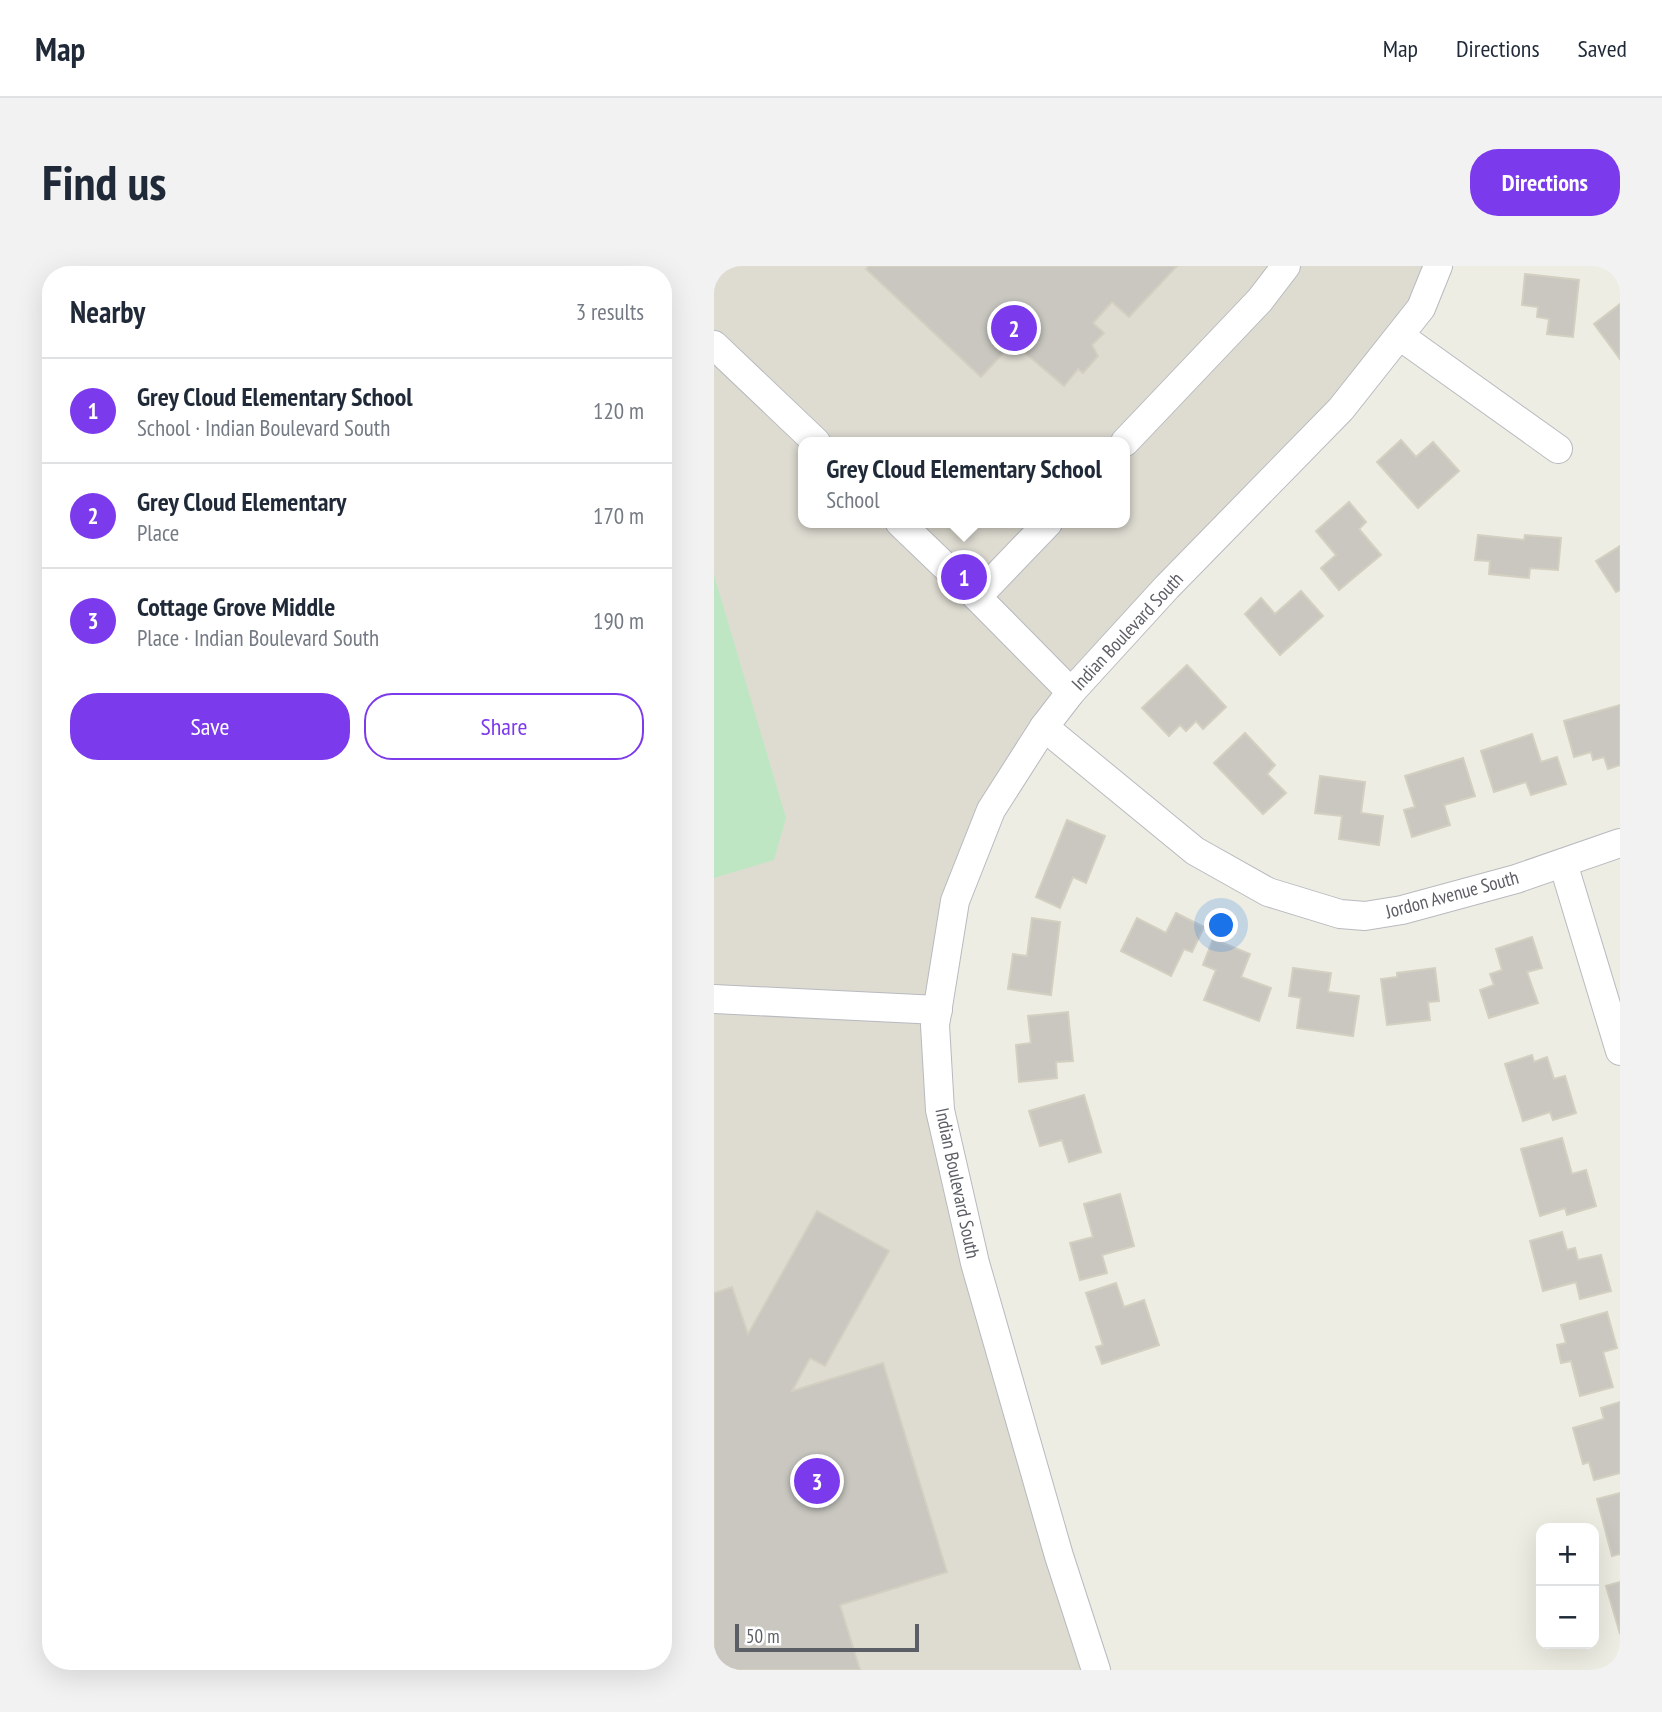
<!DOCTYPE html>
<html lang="en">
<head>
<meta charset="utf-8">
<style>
  :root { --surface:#fff; --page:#f2f2f3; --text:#1f2937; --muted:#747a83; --line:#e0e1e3; --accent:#7c3aed }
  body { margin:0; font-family:"PT Sans Narrow",sans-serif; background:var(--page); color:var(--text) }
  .controls { position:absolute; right:21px; bottom:21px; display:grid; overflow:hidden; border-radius:14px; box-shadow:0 7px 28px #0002 }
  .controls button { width:63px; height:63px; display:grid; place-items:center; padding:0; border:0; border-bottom:2px solid var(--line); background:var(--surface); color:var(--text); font:35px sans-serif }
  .scale { position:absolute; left:21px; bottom:18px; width:184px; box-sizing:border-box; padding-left:7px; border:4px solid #5b5e64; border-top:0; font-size:19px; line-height:24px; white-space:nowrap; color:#5b5e64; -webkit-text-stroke:5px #fff; paint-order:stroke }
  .you { position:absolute; left:508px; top:660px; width:24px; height:24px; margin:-18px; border:5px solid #fff; border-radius:50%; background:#1a73e8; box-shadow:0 0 0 10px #1a73e833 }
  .badge { display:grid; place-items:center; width:46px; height:46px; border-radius:50%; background:var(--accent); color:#fff; font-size:23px; font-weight:700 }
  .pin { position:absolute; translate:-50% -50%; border:4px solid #fff; box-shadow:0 2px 7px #0006 }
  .popup { position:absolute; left:84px; top:171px; width:332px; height:91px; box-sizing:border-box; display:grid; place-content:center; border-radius:14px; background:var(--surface); filter:drop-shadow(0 2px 5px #0005); font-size:23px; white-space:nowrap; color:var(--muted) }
  .popup b { font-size:26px; color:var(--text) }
  .popup::after { content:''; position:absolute; left:50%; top:100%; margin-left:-14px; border:14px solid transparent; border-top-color:var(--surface) }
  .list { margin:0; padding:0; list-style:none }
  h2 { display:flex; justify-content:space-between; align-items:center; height:91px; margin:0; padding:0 28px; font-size:30px }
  h2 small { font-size:23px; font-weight:400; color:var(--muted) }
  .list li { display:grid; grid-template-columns:46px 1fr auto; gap:21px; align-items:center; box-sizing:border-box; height:105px; padding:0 28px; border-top:2px solid var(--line) }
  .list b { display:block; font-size:26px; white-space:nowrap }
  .list p { margin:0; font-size:23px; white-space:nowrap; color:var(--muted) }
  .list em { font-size:23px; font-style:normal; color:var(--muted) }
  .actions { display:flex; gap:14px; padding:21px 28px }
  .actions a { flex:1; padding:16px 0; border:2px solid var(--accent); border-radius:28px; text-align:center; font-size:24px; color:var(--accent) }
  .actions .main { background:var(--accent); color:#fff }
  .map { position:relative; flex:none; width:906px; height:1404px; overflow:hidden; border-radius:28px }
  header { display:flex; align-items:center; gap:42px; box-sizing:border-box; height:98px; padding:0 35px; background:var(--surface); border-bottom:2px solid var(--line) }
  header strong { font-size:33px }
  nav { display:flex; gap:38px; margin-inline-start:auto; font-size:24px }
  .intro { display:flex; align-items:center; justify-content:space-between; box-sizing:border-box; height:168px; padding:0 42px }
  h1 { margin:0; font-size:49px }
  .button { padding:18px 32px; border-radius:28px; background:var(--accent); color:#fff; font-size:24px; font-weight:700 }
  main { display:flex; gap:42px; padding:0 42px }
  aside { flex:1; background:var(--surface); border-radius:28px; box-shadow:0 7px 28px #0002 }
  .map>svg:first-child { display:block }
  .education { fill:#dedcd1; fill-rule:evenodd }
  .green { fill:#bfe6c3 }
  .building { fill:#c9c7c0; stroke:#d3cfc1; stroke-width:2 }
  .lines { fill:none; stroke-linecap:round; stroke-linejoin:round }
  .minor-casing { stroke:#b8babf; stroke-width:30 }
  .minor { stroke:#fff; stroke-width:28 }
  .labels { text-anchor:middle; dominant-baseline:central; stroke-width:5; stroke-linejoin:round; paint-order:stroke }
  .street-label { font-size:19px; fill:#5b5e64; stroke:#fff }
</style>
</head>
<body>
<header>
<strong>Map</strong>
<nav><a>Map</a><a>Directions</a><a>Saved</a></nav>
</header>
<div class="intro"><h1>Find us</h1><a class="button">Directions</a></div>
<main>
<aside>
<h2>Nearby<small>3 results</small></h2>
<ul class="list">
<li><span class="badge">1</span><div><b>Grey Cloud Elementary School</b><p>School · Indian Boulevard South</p></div><em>120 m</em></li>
<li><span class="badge">2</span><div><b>Grey Cloud Elementary</b><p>Place</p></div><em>170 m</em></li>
<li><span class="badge">3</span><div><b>Cottage Grove Middle</b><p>Place · Indian Boulevard South</p></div><em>190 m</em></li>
</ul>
<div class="actions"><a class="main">Save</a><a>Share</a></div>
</aside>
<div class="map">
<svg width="906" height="1404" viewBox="0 0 906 1404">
  <rect width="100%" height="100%" fill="#eeede3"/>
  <path class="education" d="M0,0H724L707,42L356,426L241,635L226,844L382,1404H0ZM89,176H411V257H89Z"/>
  <path class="green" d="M0,309L72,552L60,594L0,612Z"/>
  <g class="building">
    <path d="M155,0H463L415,51L398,36L379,57L390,67L378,79L384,90L369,107L364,103L350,120L311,87L300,88L294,82L267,111L152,3Z"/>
    <path d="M811,8L865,14L859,71L833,68L835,53L823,51L824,41L808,39Z"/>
    <path d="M906,38V93L880,58Z"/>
    <path d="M687,174L702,191L719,176L745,205L704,242L663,196Z"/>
    <path d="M635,236L652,256L645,263L667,289L625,324L607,302L622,289L602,265Z"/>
    <path d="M764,269L810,274L811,269L847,272L844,304L816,302L815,312L775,308L776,295L761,294Z"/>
    <path d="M906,280V324L902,326L882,295Z"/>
    <path d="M587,325L609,350L566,389L531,348L547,332L561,348Z"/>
    <path d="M473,399L512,441L489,463L482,455L472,465L466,459L455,470L428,442Z"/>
    <path d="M906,439V499L894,503L890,491L879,494L877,486L860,491L850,455Z"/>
    <path d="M531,467L561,499L553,508L572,527L549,548L500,497Z"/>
    <path d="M818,468L827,496L843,491L852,518L817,529L812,516L780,526L767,485Z"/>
    <path d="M749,492L761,530L730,539L736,559L698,571L690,544L701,541L691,510Z"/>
    <path d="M606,510L651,516L647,547L669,550L665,579L625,573L628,550L601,547Z"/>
    <path d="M353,554L391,570L372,617L359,611L346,642L322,631Z"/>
    <path d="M462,647L490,661L478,686L470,683L457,710L407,685L423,652L452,667Z"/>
    <path d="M318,652L346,656L337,729L294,723L299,688L313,690Z"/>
    <path d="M818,671L828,702L813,706L824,737L775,752L766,724L780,719L776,708L788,704L782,683Z"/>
    <path d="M499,673L536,688L527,711L557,722L545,755L490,734L502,704L489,699Z"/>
    <path d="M579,702L617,707L614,726L645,730L639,770L583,762L587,732L575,730Z"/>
    <path d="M721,702L725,735L714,736L716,754L673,759L667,713L683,711V707Z"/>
    <path d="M354,746L359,795L342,796L343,812L305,816L302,779L317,777L314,750Z"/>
    <path d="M818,789L820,796L833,791L840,813L851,810L862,847L839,854L836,846L809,855L791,798Z"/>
    <path d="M370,829L387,886L355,896L348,874L326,880L315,845Z"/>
    <path d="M848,872L858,908L872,904L882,940L853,949L851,942L826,950L807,883Z"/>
    <path d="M406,928L420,980L388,989L393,1007L366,1014L356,977L379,971L370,938Z"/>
    <path d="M103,945L175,985L111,1100L96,1092L78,1125L169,1097L233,1306L126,1339L146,1404H0V1027L18,1021L34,1068Z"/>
    <path d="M848,966L853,984L861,982L864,994L887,989L897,1025L866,1033L862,1016L829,1025L816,975Z"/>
    <path d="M402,1017L410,1041L430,1034L445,1079L388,1098L382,1081L389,1079L372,1027Z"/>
    <path d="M893,1046L903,1082L889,1086L899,1121L866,1130L857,1095L847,1097L843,1079L852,1077L847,1059Z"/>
    <path d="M906,1136V1207L880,1214L875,1196L869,1198L859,1162L890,1153L887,1142Z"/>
    <path d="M906,1227V1288L898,1290L883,1233Z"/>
    <path d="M906,1316V1368L892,1320Z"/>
  </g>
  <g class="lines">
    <g class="minor-casing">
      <g id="minor">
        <path d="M686,70L844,183"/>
        <path d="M0,79L102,176"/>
        <path d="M411,176L546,34L572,0"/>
        <path d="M186,257L263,331L357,426"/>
        <path d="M263,331L334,257"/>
        <path d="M330,461L481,585L554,626L626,648L651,650L688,644L802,613L906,577"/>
        <path d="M849,597L906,785"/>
        <path d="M0,733L224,744"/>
        <path d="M382,1404L345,1290L261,997L226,844L221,759L241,635L277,544L330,461L357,426L453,321L627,143L707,42L724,0"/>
      </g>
    </g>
    <use href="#minor" class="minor"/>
  </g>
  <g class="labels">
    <g class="street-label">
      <text transform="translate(413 365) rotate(-47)">Indian Boulevard South</text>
      <text transform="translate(738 628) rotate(-15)">Jordon Avenue South</text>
      <text transform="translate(244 917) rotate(78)">Indian Boulevard South</text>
    </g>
  </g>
</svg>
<div class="controls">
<button>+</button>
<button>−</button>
</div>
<div class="scale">50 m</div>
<div class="you"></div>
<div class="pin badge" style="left:250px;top:311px">1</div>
<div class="popup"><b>Grey Cloud Elementary School</b>School</div>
<div class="pin badge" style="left:300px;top:62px">2</div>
<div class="pin badge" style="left:103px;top:1215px">3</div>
</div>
</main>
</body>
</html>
